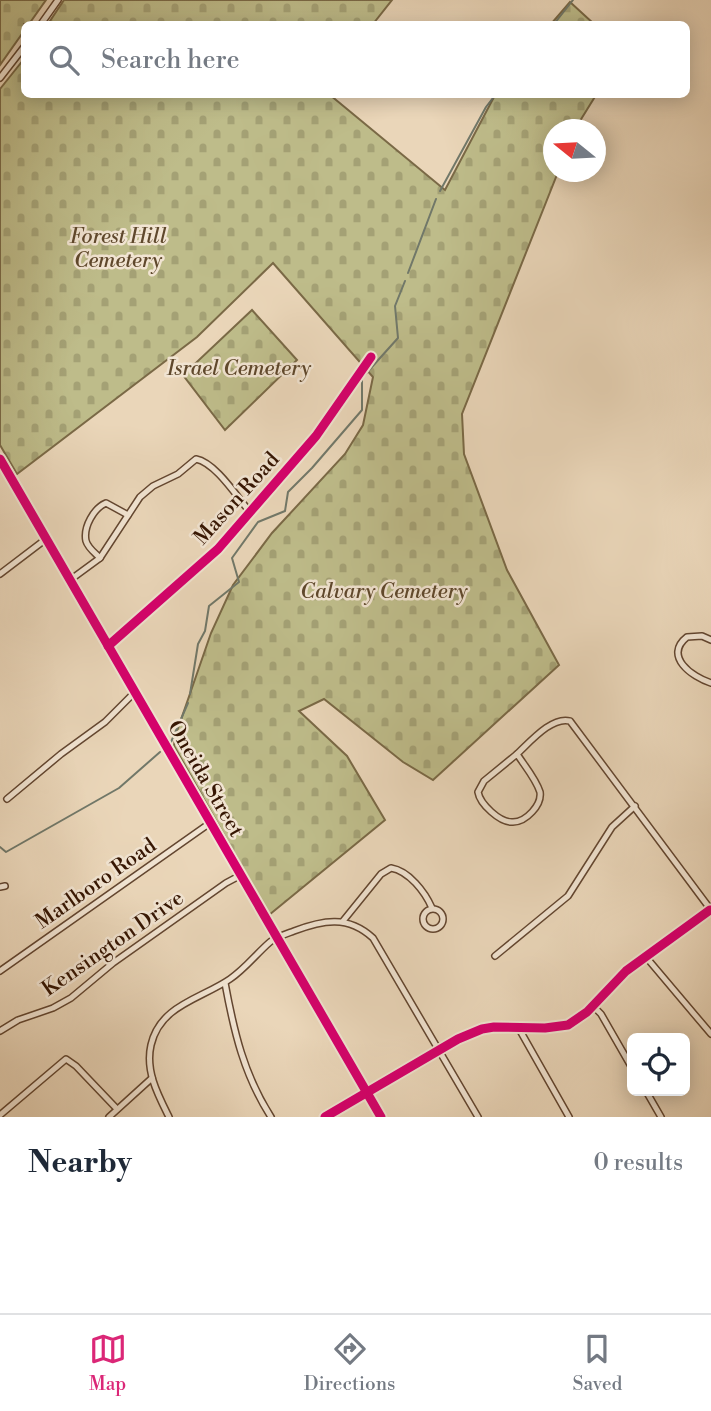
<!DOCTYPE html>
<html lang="en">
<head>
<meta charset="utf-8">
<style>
  :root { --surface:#fff; --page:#f2f2f3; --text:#1f2937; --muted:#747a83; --line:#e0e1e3; --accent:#db2777 }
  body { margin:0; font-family:"Libre Bodoni",serif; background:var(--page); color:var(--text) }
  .controls { position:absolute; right:21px; bottom:21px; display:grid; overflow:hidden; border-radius:10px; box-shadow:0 4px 18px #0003 }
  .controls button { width:63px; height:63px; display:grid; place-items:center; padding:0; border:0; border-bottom:2px solid var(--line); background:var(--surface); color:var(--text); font:35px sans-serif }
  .compass { position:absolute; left:543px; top:119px; width:63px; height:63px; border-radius:50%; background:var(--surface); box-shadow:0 4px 18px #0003; rotate:288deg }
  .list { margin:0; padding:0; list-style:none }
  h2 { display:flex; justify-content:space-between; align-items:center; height:91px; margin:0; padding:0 28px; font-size:30px }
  h2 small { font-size:23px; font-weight:400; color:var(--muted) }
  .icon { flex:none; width:38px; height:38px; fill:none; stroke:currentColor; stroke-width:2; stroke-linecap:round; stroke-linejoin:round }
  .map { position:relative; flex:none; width:711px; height:1117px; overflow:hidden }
  .search { position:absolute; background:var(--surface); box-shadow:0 4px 18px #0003; left:21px; right:21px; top:21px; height:77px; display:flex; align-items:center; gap:18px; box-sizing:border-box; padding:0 24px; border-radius:10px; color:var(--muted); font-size:26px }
  .sheet { height:196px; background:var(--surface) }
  nav { display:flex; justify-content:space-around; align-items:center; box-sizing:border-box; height:98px; border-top:2px solid var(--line); background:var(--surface); font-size:19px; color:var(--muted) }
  nav a { display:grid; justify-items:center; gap:4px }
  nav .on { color:var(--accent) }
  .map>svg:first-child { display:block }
  .cemetery { fill:url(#cemetery-stones); stroke:#7a6946; stroke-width:2 }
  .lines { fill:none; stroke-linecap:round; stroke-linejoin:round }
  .stream { stroke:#717869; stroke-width:2 }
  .street-casing { stroke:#634630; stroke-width:8 }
  .secondary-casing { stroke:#361603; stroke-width:10 }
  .street { stroke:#f1e4d2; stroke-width:5 }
  .secondary { stroke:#f1e4d2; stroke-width:8 }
  .cycleway-casing { stroke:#f1e4d2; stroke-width:13 }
  .cycleway { stroke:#d6006c; stroke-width:9 }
  .labels { text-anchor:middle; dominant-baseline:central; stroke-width:5; stroke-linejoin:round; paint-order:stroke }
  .park-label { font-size:21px; font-style:italic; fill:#5f482c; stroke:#f1e4d2 }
  .street-label { font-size:21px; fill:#361603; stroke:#f1e4d2 }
</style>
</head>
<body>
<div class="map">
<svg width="711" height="1117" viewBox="0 0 711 1117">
  <defs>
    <pattern id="cemetery-stones" width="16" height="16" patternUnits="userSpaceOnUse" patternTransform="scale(1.75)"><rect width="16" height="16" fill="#bebc8a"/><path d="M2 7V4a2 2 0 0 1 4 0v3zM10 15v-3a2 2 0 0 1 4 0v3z" fill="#a4a175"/></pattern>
  </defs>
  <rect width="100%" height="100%" fill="#ead6b9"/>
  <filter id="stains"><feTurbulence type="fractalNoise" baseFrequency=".00286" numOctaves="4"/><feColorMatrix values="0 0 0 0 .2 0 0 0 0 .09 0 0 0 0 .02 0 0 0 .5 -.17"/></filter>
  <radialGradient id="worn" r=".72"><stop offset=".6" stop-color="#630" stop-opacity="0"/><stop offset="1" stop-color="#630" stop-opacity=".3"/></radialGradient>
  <g class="cemetery">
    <path d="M0,0H46L29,24H24V31L0,65Z"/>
    <path d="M64,0H392L373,24H48Z"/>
    <path d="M570,2L594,24H551Z"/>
    <path d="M24,59V94L330,95L445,190L495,95H596L575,129L554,130V172H558L462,414L464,454L507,570L559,665L433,780L403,762L324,699L299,711L347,756L385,820L269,915L174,746L175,737L211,633L233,585L272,533L345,454L363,425L373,377L273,263L197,337L17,474L0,445V89Z"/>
    <path d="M252,310L297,360L225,430L183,375Z"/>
  </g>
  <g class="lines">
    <g class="stream">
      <path d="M554,24L573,0"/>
      <path d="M440,191L486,107L496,94"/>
      <path d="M408,273L436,199"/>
      <path d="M190,694L198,644L205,631L209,606L239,582L232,558L258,522L285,511L288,492L312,468L362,410V378L398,338L395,306L405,281"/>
      <path d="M171,742L188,703"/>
      <path d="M0,847L6,852L119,788L160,752"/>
    </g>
    <g class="street-casing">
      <g id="street">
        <path d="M41,24L58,0"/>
        <path d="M0,78L24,47"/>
        <path d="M100,558C95,553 88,548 86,541C83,527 94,508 106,503L128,515"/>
        <path d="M0,574L46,539"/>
        <path d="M70,580L100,558L140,497L153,486L178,474L196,459C216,463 237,497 250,512"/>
        <path d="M711,640L702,636L687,637C663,656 692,677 711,683"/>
        <path d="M108,646L218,549L316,436L371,357"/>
        <path d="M517,754C530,742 552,716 570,721L711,910"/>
        <path d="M517,754C524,765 536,779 540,792C542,805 526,822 513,822C500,823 480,804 478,792L484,781Z"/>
        <path d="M7,799L61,754L105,722L135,692"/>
        <path d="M0,887L5,886"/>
        <circle cx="433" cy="919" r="10"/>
        <path d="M343,921L381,874L391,868C409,871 425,892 432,908"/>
        <path d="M495,956L568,896L612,827L635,806"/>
        <path d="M646,957L711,1034"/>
        <path d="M0,971L210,823"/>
        <path d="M225,983C234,1032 244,1075 271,1117"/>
        <path d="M593,1006L601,1014L632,1068"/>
        <path d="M518,1027L569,1117"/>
        <path d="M0,1031L18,1020L53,1008L71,998L113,963L226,883L241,875"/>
        <path d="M646,1091L661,1117"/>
        <path d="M0,1115L66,1059L76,1066L117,1109"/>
        <path d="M109,1117L152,1078"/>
        <path d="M169,1117C158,1095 145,1071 151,1045C160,1005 201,999 230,979C245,969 256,954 270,942C276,937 286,934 294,931C323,920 348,915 373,938L478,1117"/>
        <path d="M325,1117L458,1039L482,1029L494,1027L545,1028L568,1025L587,1012L626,971L710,910"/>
      </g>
    </g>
    <g class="secondary-casing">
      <path id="secondary" d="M0,459L381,1117"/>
    </g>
    <use href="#street" class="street"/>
    <use href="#secondary" class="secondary"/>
    <g class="cycleway-casing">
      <g id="cycleway">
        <path d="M0,459L381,1117"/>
        <path d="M108,646L218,549L316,436L371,357"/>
        <path d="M325,1117L458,1039L482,1029L494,1027L545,1028L568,1025L587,1012L626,971L710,910"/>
      </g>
    </g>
    <use href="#cycleway" class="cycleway"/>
  </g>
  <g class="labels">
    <g class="park-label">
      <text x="118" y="237">Forest Hill<tspan x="118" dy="24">Cemetery</tspan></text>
      <text x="239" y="369">Israel Cemetery</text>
      <text x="384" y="592">Calvary Cemetery</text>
    </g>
    <g class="street-label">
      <text transform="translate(237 499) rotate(-48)">Mason Road</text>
      <text transform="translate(205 779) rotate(60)">Oneida Street</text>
      <text transform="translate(96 884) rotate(-35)">Marlboro Road</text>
      <text transform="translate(113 944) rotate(-35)">Kensington Drive</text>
    </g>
  </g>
  <rect width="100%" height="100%" filter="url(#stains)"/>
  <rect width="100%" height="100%" fill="url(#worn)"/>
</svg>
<div class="controls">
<button><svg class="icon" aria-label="locate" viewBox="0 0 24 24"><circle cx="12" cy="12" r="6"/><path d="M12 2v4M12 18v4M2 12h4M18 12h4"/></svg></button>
</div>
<svg class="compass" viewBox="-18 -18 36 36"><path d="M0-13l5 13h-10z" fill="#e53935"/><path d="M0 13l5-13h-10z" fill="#747a83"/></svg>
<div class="search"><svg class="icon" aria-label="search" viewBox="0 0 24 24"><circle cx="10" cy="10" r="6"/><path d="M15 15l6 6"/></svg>Search here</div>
</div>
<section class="sheet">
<h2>Nearby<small>0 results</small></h2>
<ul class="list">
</ul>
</section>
<nav>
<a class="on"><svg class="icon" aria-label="map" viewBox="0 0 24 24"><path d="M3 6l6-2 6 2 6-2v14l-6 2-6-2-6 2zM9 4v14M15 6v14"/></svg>Map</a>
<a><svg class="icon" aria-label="directions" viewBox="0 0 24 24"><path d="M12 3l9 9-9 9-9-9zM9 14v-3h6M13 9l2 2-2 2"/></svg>Directions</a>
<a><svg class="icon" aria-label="saved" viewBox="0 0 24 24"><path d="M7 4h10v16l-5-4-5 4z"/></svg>Saved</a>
</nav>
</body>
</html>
